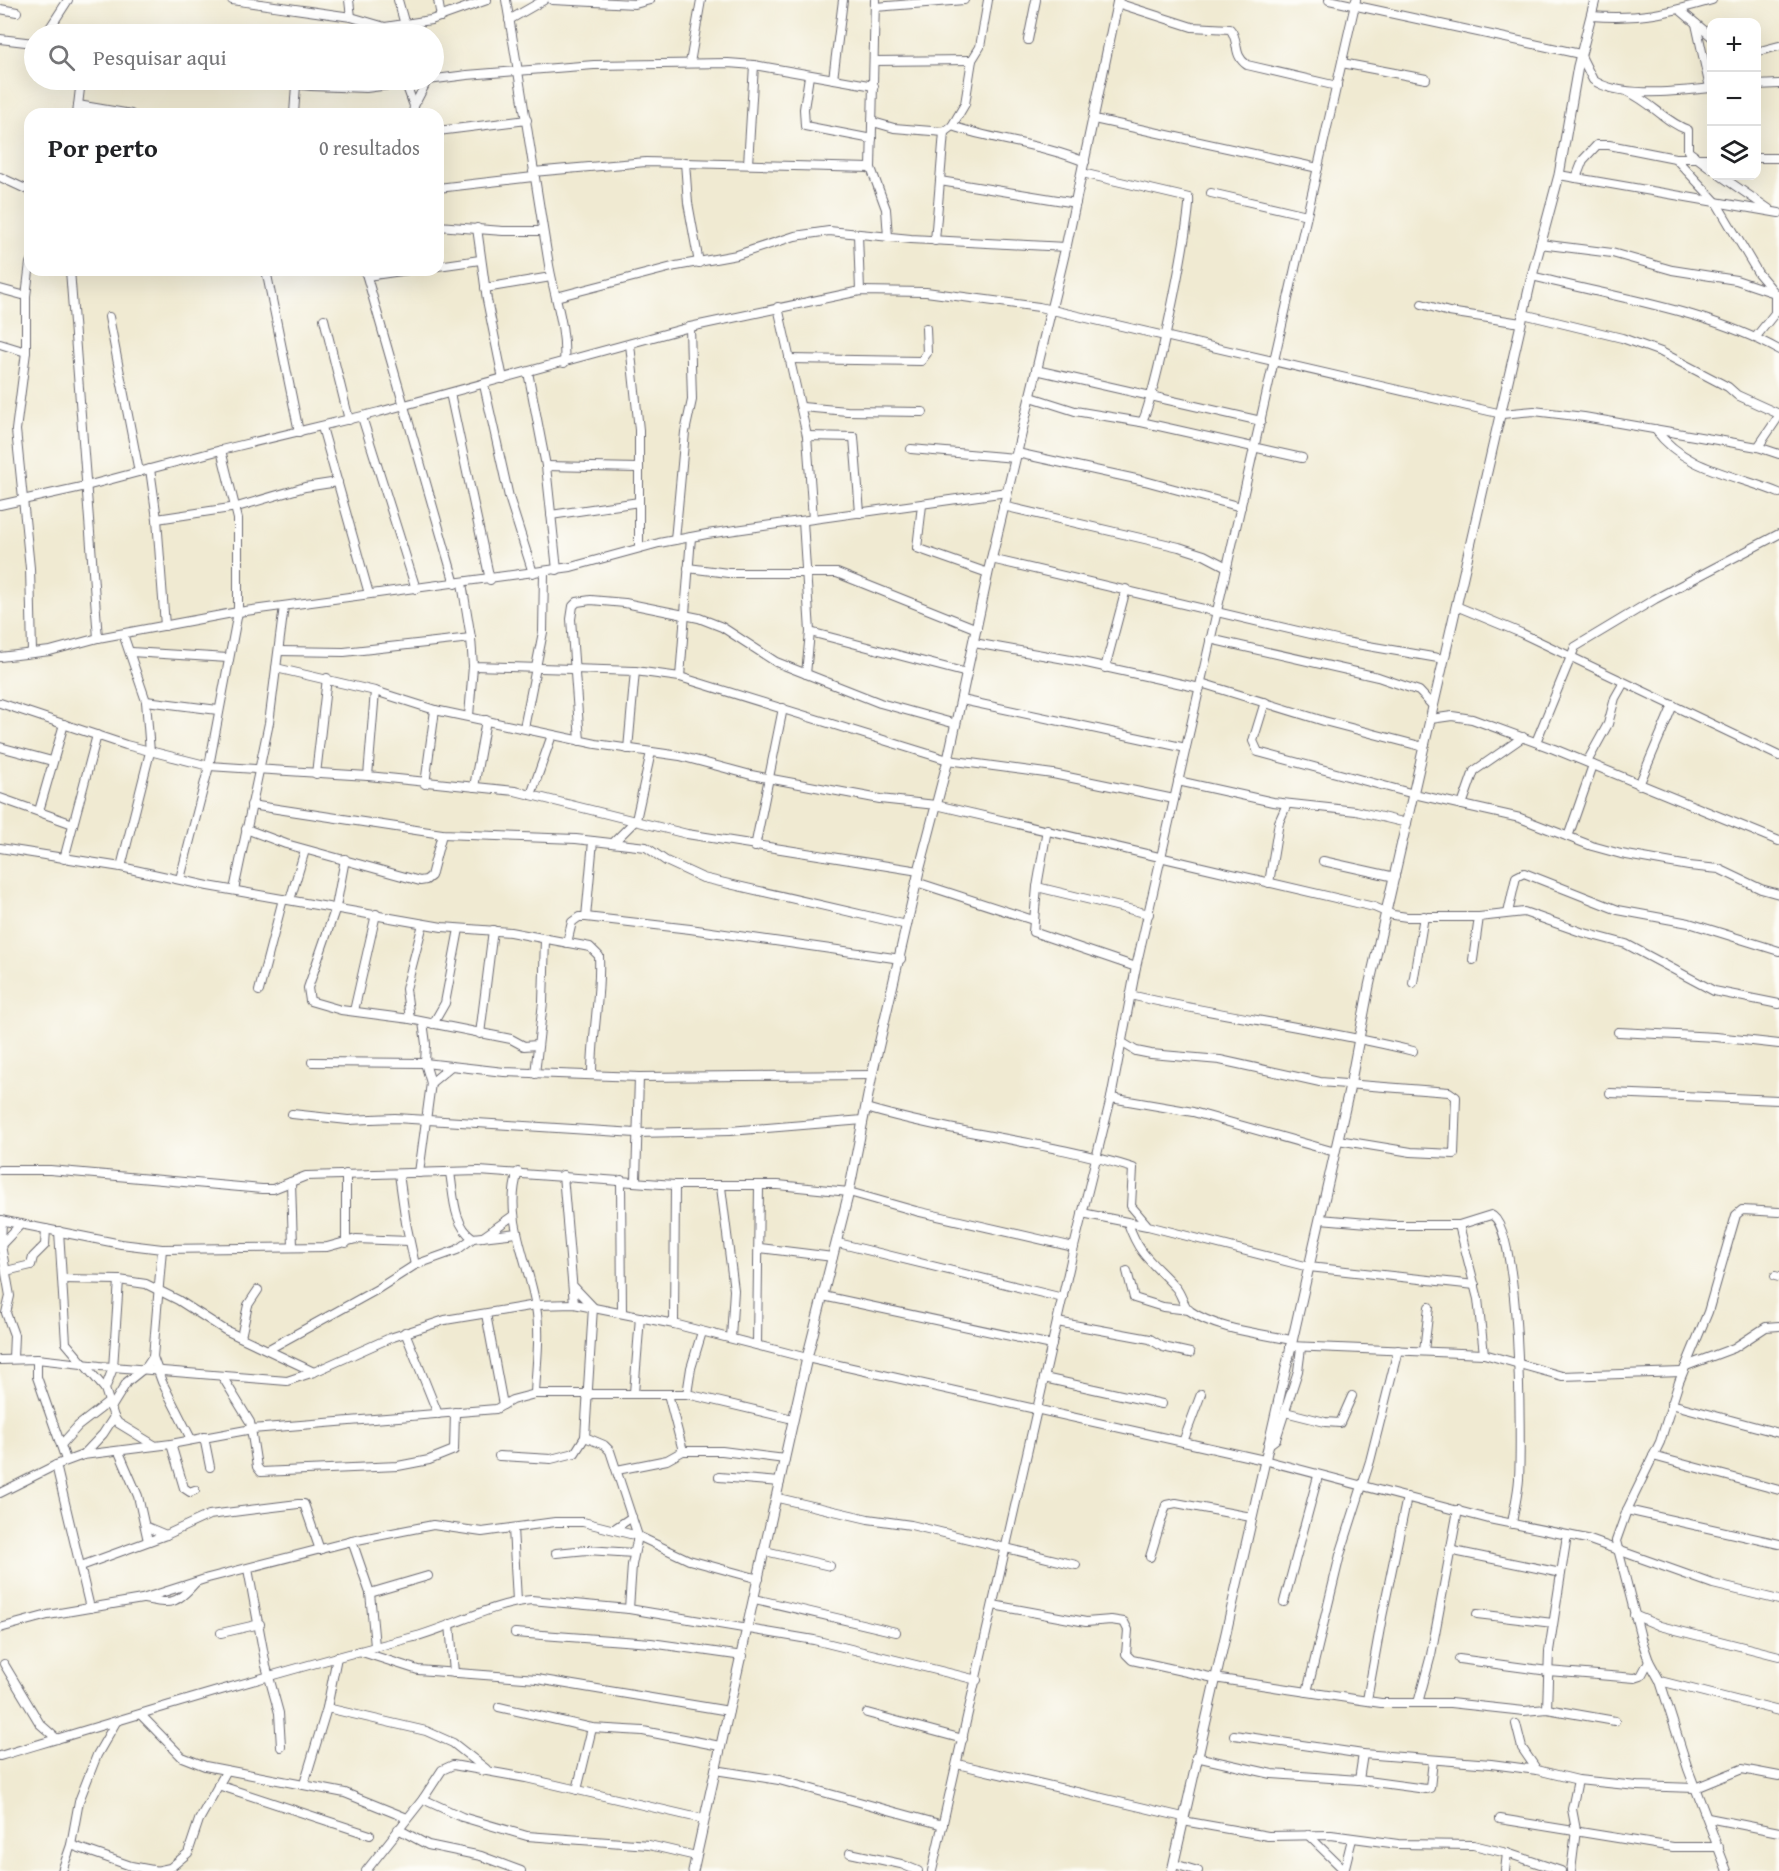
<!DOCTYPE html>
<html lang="pt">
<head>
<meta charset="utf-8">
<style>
  :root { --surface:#fff; --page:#f6f6f6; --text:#202124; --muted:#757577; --line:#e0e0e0 }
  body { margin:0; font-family:"Gentium Book Plus",serif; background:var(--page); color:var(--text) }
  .controls { position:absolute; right:18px; top:18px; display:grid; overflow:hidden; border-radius:12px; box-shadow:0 6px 24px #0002 }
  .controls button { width:54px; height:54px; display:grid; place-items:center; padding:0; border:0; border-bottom:2px solid var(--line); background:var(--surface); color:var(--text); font:30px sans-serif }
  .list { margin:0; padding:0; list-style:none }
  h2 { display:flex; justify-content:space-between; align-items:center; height:78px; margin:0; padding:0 24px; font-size:26px }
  h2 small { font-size:20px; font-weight:400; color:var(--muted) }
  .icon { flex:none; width:33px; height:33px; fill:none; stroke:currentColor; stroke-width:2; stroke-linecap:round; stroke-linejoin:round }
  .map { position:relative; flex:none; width:1779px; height:1871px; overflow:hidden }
  .search { position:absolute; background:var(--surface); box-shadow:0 6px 24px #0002; left:24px; top:24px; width:420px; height:66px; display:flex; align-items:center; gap:15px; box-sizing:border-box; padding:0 21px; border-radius:33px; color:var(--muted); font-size:22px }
  .panel { position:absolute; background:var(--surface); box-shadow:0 6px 24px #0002; left:24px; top:108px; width:420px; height:168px; border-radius:18px }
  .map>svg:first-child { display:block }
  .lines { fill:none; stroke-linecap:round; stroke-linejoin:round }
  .minor-casing { stroke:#6a6870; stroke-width:10 }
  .tertiary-casing { stroke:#6a6870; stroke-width:11 }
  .minor { stroke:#fff; stroke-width:8 }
  .tertiary { stroke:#fff; stroke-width:9 }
</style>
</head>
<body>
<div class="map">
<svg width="1779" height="1871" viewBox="0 0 1779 1871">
  <rect width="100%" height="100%" fill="#fdfcf7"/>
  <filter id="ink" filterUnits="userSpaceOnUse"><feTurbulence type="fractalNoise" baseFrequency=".0167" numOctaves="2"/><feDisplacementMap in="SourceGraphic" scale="12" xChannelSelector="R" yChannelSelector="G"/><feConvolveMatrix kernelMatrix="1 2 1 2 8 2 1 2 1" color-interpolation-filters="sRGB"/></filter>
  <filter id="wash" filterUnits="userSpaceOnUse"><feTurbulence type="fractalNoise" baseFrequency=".008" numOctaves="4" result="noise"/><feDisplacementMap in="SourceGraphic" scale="24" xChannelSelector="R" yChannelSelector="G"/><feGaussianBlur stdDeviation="1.35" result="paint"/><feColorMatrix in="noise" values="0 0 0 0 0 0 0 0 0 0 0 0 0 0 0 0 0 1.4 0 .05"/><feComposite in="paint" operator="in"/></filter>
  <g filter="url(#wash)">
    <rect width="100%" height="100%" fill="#f0ead2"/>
  </g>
  <g filter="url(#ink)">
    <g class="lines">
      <g class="minor-casing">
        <g id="minor">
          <path d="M232,0L351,17L385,27L431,20L487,0"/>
          <path d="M349,0L351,17"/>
          <path d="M398,0L405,25"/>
          <path d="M438,0L441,17"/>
          <path d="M506,0C521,86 534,173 548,259C553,294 567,327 564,363"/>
          <path d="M552,0L635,4L650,0"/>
          <path d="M875,0L871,168L886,209L888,237"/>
          <path d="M1329,0L1580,54L1593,80C1620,99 1680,91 1712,88"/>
          <path d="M1117,3L1192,27L1230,29C1240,40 1232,55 1247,65L1337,86"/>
          <path d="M875,7L964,0"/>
          <path d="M0,9L17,12"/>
          <path d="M1680,10L1712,37"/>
          <path d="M1591,16C1637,20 1668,13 1712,0"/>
          <path d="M509,20L544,0"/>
          <path d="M1696,24L1710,88"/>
          <path d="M46,34L68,0"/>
          <path d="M0,39L34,43"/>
          <path d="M1028,40L1036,0"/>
          <path d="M1756,52L1779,46"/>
          <path d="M874,61L972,60"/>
          <path d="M690,63L701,0"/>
          <path d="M1342,63L1426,79"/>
          <path d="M809,76L804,109L805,126L872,139"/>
          <path d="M833,79L843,0"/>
          <path d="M257,80L311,86L366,88L467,75L594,65L728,63L754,65L874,86"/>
          <path d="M406,84L414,106L413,114"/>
          <path d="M1756,85L1779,84"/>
          <path d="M1628,92C1651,102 1665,122 1688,130V151L1712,169"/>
          <path d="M78,105L131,114"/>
          <path d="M414,106L427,81"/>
          <path d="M77,114L81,80"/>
          <path d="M294,114L296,85"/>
          <path d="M1094,119L1318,168"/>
          <path d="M873,122L894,128L944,132"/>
          <path d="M952,126C996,141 1043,144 1085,162"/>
          <path d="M438,131L527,120"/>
          <path d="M1675,158H1712"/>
          <path d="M1756,158H1779"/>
          <path d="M685,162L688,203L699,263"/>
          <path d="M748,164L754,65"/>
          <path d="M533,172L646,162L871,168"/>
          <path d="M1559,175L1779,213"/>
          <path d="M1721,176L1769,209"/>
          <path d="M0,177L30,191"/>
          <path d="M1576,178L1583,160L1597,145H1609L1675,158L1716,202L1758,273L1775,293V313L1755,338"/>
          <path d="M940,181L1076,203"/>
          <path d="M438,188L533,177"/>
          <path d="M1211,193L1307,215"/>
          <path d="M438,226L503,231H543"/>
          <path d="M477,228L487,300L503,379"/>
          <path d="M858,234L860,291"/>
          <path d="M935,241L944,132L952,126L965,104L972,60L980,47L988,0"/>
          <path d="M1540,244L1612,253L1672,270L1736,280L1775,293"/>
          <path d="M30,263L26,296V352L16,430L30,568L32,652"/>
          <path d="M438,266L480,260"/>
          <path d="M70,270L98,638"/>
          <path d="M266,270L299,432"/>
          <path d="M365,270L455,584"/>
          <path d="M70,271L86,270"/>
          <path d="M367,276L408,270"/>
          <path d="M1532,276C1611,297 1708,310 1779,350"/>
          <path d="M485,288L551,277"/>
          <path d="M0,289L26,296"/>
          <path d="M556,297L676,266L737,255L795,236L829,231L911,239L1066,247"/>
          <path d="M1422,304L1449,312L1521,323"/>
          <path d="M778,307L807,436L813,519"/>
          <path d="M1523,314L1622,338L1661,352L1728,387L1737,395L1779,414"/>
          <path d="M109,317L139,472"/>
          <path d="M324,319L349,420"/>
          <path d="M0,344L26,352"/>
          <path d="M630,344L639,430V548"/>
          <path d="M789,359L921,361L927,353L926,328"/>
          <path d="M1036,370L1261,421"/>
          <path d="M528,372L546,466L557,570"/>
          <path d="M484,385L509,497L533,573"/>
          <path d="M450,393L490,580"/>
          <path d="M1031,397L1075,411L1141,422C1152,414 1192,216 1189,198L1082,173"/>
          <path d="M802,407L847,411L923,412"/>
          <path d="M362,417L416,589"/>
          <path d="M1141,422L1302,458"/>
          <path d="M322,427L369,594"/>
          <path d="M1655,429C1686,471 1734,474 1779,493"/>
          <path d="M807,436L854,437L860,513"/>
          <path d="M1758,447L1779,416"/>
          <path d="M911,449L1015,458"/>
          <path d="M1017,453L1145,481L1241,507"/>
          <path d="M546,466L638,468"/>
          <path d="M150,469L157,519L237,507L305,487L338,482"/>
          <path d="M0,505L86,486L221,450L379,412L690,327L860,291L926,292L1039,307L1502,414L1534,411L1584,417L1758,447L1779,454"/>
          <path d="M922,505L917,548L988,573"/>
          <path d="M1003,506L1179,547L1204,555L1227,567"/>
          <path d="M551,515L639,502"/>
          <path d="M157,519L165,626"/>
          <path d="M803,521L810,632L806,674"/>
          <path d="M675,540L685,432L692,400L690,327"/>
          <path d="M991,559L1345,642L1444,659"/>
          <path d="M688,568L728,573H837L977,629"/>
          <path d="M462,583L471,638L473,666L635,671L680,677L691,537"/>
          <path d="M1456,606L1521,633L1779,756"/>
          <path d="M810,632L967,673"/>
          <path d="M1210,639L1378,677L1419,691L1433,706"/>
          <path d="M974,643L1082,662L1200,688"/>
          <path d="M279,651L344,652L471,638"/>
          <path d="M131,652L228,658"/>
          <path d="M0,657L50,651L98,638L238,612L571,567L659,543L707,534L1007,492"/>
          <path d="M276,668L375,691L435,710L596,744L680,756L751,775L880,799L936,805L1374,907L1393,915L1407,917H1479L1524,912L1581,932L1626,944L1714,991L1779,1004"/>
          <path d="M1105,668L1126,589"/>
          <path d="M680,677L948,760L1053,774L1174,799"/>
          <path d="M1201,683L1324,721L1424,747"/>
          <path d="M962,700L1186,748"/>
          <path d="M146,701L218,710"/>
          <path d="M1265,702L1253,741L1258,752L1414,794L1520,818L1592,846L1621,854L1689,866L1719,869L1761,889L1779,894"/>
          <path d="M0,703L126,745L209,766L368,776L515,791L687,834L919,871"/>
          <path d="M469,716L473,666"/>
          <path d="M1431,719L1452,716L1472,719L1554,749L1779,841"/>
          <path d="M524,728L543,632L544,572"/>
          <path d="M580,741L571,619L573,606L577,602L591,600L625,603L699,618L722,627L776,662L880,703L956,724"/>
          <path d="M1536,742L1575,647L1655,599L1779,534"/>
          <path d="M0,747L52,761"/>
          <path d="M628,749L635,671"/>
          <path d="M1587,762L1608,724L1615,698L1623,684"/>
          <path d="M316,774L327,678"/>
          <path d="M368,776L375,691"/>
          <path d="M1178,781L1273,802L1356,811L1407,823"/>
          <path d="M425,784L435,710"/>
          <path d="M1639,785L1673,705"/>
          <path d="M474,787L486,720"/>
          <path d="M531,795L552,735"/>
          <path d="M0,798L73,824"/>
          <path d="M251,805L442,834L576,839L646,847L666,861L703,878L907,925"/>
          <path d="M1462,805L1474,771L1523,737"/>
          <path d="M39,811L64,724"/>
          <path d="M246,829L286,844L420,881L426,880L431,876L442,834"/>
          <path d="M1047,829L1037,887L1033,932L1136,967"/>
          <path d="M1568,837L1593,765"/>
          <path d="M613,843L636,820L651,752"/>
          <path d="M755,847L783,708"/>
          <path d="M0,848L121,867L208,886L442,927L510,932L590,947L599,956C601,995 592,1034 592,1074"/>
          <path d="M64,859L97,735"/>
          <path d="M345,859L336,907L308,988L310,1001L341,1010L410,1019L511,1039L524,1046L537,1045"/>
          <path d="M1323,861L1395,877"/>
          <path d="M121,867L150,752L146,701L123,634"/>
          <path d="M180,879L209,766L238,612V519L221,450"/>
          <path d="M916,882L1033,920"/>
          <path d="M1269,883L1279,822L1287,804"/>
          <path d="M1037,887L1149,914"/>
          <path d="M234,890L269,723L284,606"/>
          <path d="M290,900L305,850"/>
          <path d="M1508,913L1516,877L1524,873L1618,910L1689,923L1779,951"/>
          <path d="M586,917L593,841"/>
          <path d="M567,943L572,922L579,917H586L690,929L901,959"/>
          <path d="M1473,960L1479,917"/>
          <path d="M1413,983L1424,916"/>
          <path d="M259,991L283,899"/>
          <path d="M1130,995C1224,1017 1320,1028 1413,1051"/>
          <path d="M354,1011L376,914"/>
          <path d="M410,1019L406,989L423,924"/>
          <path d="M433,1024L445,1003L459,929"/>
          <path d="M1618,1032L1716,1037L1779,1044"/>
          <path d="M480,1034L493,930"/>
          <path d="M1121,1042L1136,1051L1151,1054L1220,1060L1320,1082L1449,1092L1456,1097L1454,1154L1411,1152L1338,1140"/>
          <path d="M312,1062L425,1063L504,1072L639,1077L872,1075"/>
          <path d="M535,1074L543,1002L545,939"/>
          <path d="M431,1083L450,1067"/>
          <path d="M1610,1093L1779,1100"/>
          <path d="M1111,1098L1193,1112L1335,1152"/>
          <path d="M866,1108C954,1134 1046,1141 1133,1168L1131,1206L1148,1226L1309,1267L1475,1285"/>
          <path d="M292,1114L348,1120L395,1118L636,1133L730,1131L863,1120"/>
          <path d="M0,1170H50L262,1189H273L306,1176L479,1171L675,1185H778L849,1192L916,1211L1074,1247"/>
          <path d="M518,1172C503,1218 529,1262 536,1307C541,1335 536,1366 535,1394"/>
          <path d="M419,1173L431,1083L425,1063L426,1044L423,1022"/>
          <path d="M450,1173C454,1195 453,1225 473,1238"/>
          <path d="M399,1174L406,1223L415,1265"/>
          <path d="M563,1175L574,1304"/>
          <path d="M621,1180L622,1313"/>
          <path d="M636,1181L639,1077"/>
          <path d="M291,1182L293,1246"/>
          <path d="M721,1187L734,1290L731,1338"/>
          <path d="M1082,1213L1147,1226"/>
          <path d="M1320,1219L1392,1225H1459L1491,1215C1521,1224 1521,1444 1519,1479C1518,1494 1514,1509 1512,1524"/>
          <path d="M0,1220L121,1244L162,1249L327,1247L356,1239L409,1241"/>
          <path d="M2,1220L1,1245L10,1296L6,1313L14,1335L13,1358"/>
          <path d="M1128,1223C1140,1258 1154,1263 1176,1288C1182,1295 1183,1306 1190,1311C1218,1330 1259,1333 1291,1340"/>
          <path d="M1459,1225L1478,1299L1484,1354"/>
          <path d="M59,1231L66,1343L105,1389L114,1417L118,1423L154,1445"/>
          <path d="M483,1237L514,1215"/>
          <path d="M346,1243V1174"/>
          <path d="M838,1243L1063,1298"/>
          <path d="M1,1245L21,1224"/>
          <path d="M760,1248L833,1257"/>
          <path d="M162,1249L153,1357L162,1382L191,1439"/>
          <path d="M6,1271L31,1265L33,1257L45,1245L46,1229"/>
          <path d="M1127,1271L1134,1298L1163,1307L1189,1310"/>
          <path d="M1775,1276L1779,1277"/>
          <path d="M62,1279L119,1280L146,1284L178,1300L225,1330L314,1372"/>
          <path d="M574,1287L593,1307L585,1437L604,1445L610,1451L638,1536L632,1565L629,1609"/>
          <path d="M823,1296L1052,1345"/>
          <path d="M486,1314L503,1405"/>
          <path d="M1057,1322L1150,1339L1163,1347L1190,1353"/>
          <path d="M674,1324L675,1185"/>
          <path d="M405,1332L438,1414"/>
          <path d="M241,1337L248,1305L258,1290"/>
          <path d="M757,1345L759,1186"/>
          <path d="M1290,1346L1484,1354L1562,1376L1682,1372"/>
          <path d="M269,1349L376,1290L415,1265L457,1250L473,1238L517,1233"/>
          <path d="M1424,1351L1429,1307"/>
          <path d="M37,1359V1377L66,1460"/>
          <path d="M0,1360L37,1359L100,1366L287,1381L314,1372L390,1338L445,1320L536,1305L574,1304L674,1324L807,1358L1264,1460L1489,1519L1587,1539L1713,1584L1779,1600"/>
          <path d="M1686,1366L1734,1348L1766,1327L1779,1326"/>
          <path d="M222,1376L250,1422L257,1467L261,1472L398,1466L429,1460L454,1450L455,1412"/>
          <path d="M1044,1378L1162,1404"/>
          <path d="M105,1389L113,1368L119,1280"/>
          <path d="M634,1393L640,1317"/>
          <path d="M668,1394L683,1451"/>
          <path d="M687,1394L691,1368L702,1332"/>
          <path d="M1671,1404L1779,1433"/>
          <path d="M111,1408L127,1382L147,1366L153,1357"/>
          <path d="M1285,1412L1325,1422L1340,1423L1352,1396"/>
          <path d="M204,1437L210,1467"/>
          <path d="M1183,1442L1201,1394"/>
          <path d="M171,1444L184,1488L190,1492L195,1490"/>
          <path d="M61,1445L78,1426L109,1402"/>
          <path d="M1268,1445L1276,1439L1298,1371L1301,1348"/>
          <path d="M119,1452L138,1496L148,1541"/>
          <path d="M83,1455L103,1434L114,1417"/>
          <path d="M499,1456L551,1459L575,1453L585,1437"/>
          <path d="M1653,1456L1779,1490"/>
          <path d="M56,1465L90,1608"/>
          <path d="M617,1470L667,1460L683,1451H722L785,1459"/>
          <path d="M719,1477L780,1482"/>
          <path d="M0,1493L56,1465L83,1455L171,1444L252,1429L496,1409L512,1400L535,1394H687L793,1419"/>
          <path d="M778,1498L868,1519L911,1525L1076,1565"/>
          <path d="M1627,1510L1779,1544"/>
          <path d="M147,1527L166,1535"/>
          <path d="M513,1528L517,1601"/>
          <path d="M614,1529L632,1517"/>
          <path d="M352,1541L370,1593L375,1646"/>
          <path d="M1449,1550L1561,1573"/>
          <path d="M765,1551L830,1566"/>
          <path d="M556,1553L587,1550L634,1553"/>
          <path d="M1150,1557L1166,1505L1176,1503L1251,1517"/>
          <path d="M81,1566L166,1535L209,1515L298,1504H304L320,1550"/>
          <path d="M248,1569L266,1666L279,1713L281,1747"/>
          <path d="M370,1593L428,1576"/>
          <path d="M144,1599C171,1604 176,1605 195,1583"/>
          <path d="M755,1599L896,1632"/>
          <path d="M1284,1602L1318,1476"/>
          <path d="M993,1605L1086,1622L1111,1620L1124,1622L1128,1630L1126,1654L1132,1660L1214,1678L1381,1703H1450L1524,1711L1547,1709L1615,1721"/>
          <path d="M1477,1614L1553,1623"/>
          <path d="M1634,1615L1660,1626L1779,1656"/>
          <path d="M450,1624L454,1673"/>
          <path d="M0,1628L48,1615L142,1599L208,1578L352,1541L433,1525L482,1532L555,1522H583L638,1536L689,1560L759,1579"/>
          <path d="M221,1633L260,1624"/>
          <path d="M515,1633L651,1643L743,1656"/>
          <path d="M359,1651L418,1670L537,1679L729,1711"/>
          <path d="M1459,1659L1548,1671L1635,1678L1641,1676L1649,1661"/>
          <path d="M4,1664L40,1724L57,1739"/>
          <path d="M1660,1681L1779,1711"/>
          <path d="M1307,1692L1340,1555L1370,1461L1398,1350"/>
          <path d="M1367,1700L1382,1617L1407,1497"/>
          <path d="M1418,1703L1431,1655L1458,1510"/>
          <path d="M499,1707L592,1728L643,1731L720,1746"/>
          <path d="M327,1708L337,1657"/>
          <path d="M1547,1709L1549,1651L1567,1535"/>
          <path d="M867,1713L963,1739"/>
          <path d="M141,1715L182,1757L205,1766L345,1793L407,1818"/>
          <path d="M1516,1724L1522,1748L1537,1770"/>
          <path d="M1234,1735L1363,1754L1491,1764L1537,1770L1578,1780L1637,1786L1695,1788L1742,1769L1779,1776"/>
          <path d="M0,1756C136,1715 273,1673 410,1638C451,1628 489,1604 531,1600L629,1609L814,1640L977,1680"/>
          <path d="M1196,1757L1272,1774L1359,1780L1426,1789L1430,1788L1433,1760"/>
          <path d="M957,1764L1183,1817"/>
          <path d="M715,1770L779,1780L943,1825"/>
          <path d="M1359,1780L1363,1754"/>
          <path d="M304,1784L327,1708L426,1731L453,1743L486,1769"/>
          <path d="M218,1785L370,1835"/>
          <path d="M577,1790L592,1728"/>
          <path d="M423,1799L462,1817L527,1836L649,1845L696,1856"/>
          <path d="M1708,1818L1779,1832"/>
          <path d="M1500,1819L1673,1847H1719"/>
          <path d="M1183,1821L1268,1836L1331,1835L1398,1844L1473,1845L1507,1853L1561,1871"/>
          <path d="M398,1829L428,1845L481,1856L521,1871"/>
          <path d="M1308,1835L1344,1870"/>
          <path d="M71,1845L131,1866L158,1871"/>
          <path d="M850,1853L901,1864L918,1871"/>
          <path d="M1174,1864L1198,1871"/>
          <path d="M62,1871L71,1845L79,1801L97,1755L116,1722"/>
          <path d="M156,1871L170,1868L188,1853L199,1820L227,1770"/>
          <path d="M366,1871L423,1799L442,1770L453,1765L526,1778L703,1819"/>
          <path d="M932,1871L1074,1247L1111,1098L1136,967L1356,0"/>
          <path d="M1344,1871L1352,1839"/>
          <path d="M1505,1871L1507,1853"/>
          <path d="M1571,1871L1576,1830L1572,1809L1578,1780"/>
          <path d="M1727,1871L1688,1769L1660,1681L1649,1661L1641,1638L1616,1541L1627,1510L1660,1442L1679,1382L1708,1312L1736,1215L1742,1210L1779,1212"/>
        </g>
      </g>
      <g class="tertiary-casing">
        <g id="tertiary">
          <path d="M693,1871L807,1358L849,1192L872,1075L919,871L948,760L988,573L1066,247L1118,0"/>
          <path d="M1172,1871L1350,1086L1369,986L1532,276L1559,175L1578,66L1595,0"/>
        </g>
      </g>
      <use href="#minor" class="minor"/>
      <use href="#tertiary" class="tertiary"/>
    </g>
  </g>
</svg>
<div class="controls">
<button>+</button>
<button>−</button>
<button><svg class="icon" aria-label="layers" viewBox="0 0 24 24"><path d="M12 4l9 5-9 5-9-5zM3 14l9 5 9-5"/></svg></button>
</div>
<div class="search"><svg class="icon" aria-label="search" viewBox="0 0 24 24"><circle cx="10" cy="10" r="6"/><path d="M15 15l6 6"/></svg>Pesquisar aqui</div>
<section class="panel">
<h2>Por perto<small>0 resultados</small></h2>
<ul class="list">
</ul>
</section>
</div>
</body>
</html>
